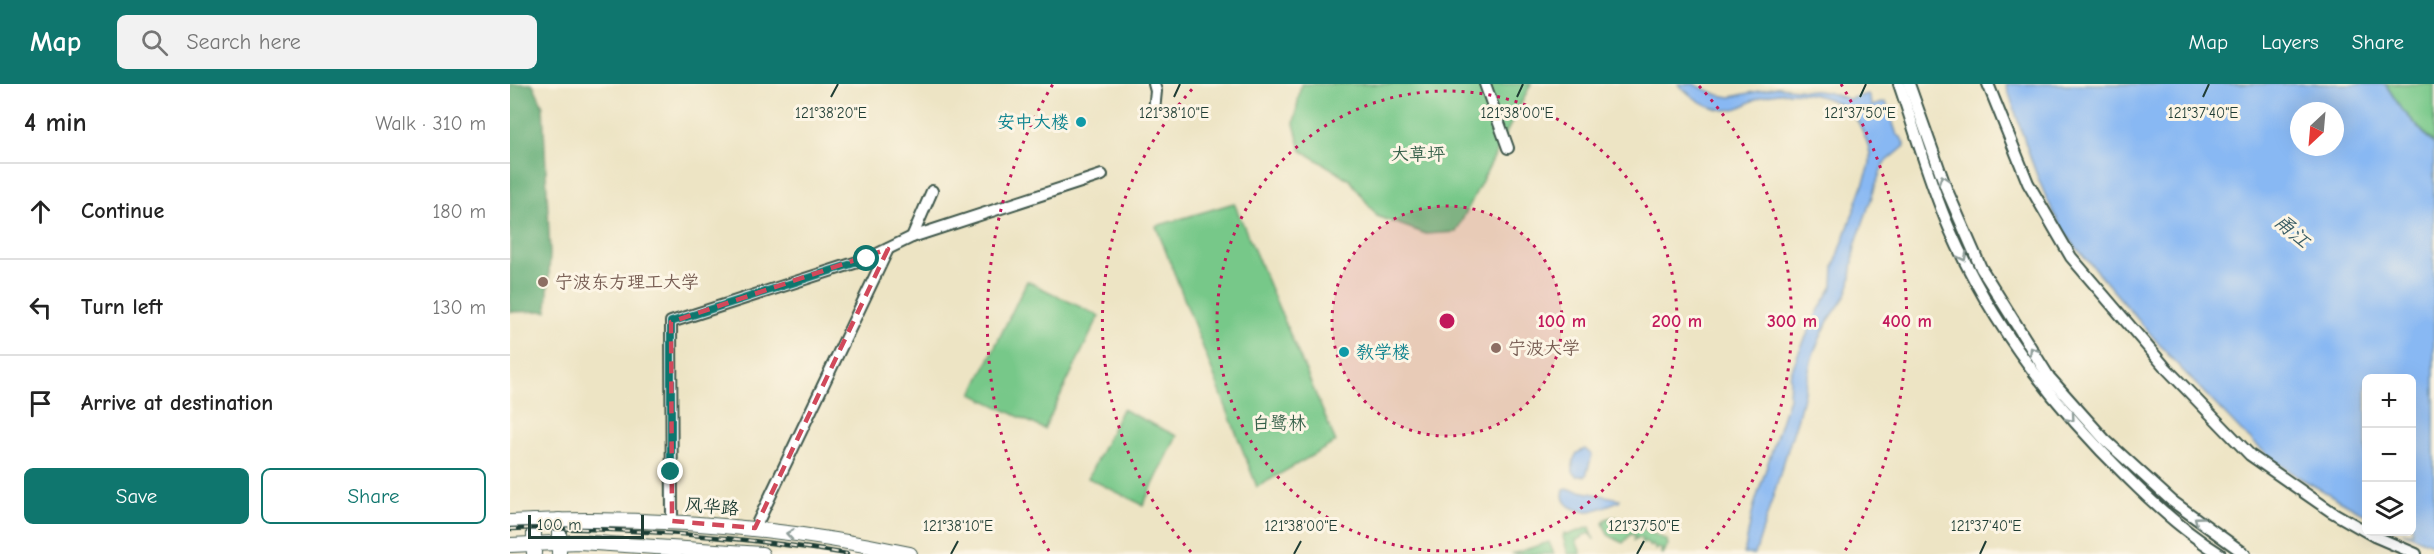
<!DOCTYPE html>
<html lang="en">
<head>
<meta charset="utf-8">
<style>
  :root { --surface:#fff; --page:#f2f2f2; --text:#222; --muted:#767676; --line:#e0e0e0; --accent:#0f766e }
  body { margin:0; font-family:"Comic Neue","LXGW WenKai TC",sans-serif; background:var(--page); color:var(--text) }
  .controls { position:absolute; right:18px; bottom:18px; display:grid; overflow:hidden; border-radius:9px; box-shadow:0 6px 24px #0002 }
  .controls button { width:54px; height:54px; display:grid; place-items:center; padding:0; border:0; border-bottom:2px solid var(--line); background:var(--surface); color:var(--text); font:30px sans-serif }
  .compass { position:absolute; left:1780px; top:18px; width:54px; height:54px; border-radius:50%; background:var(--surface); box-shadow:0 6px 24px #0002; rotate:206deg }
  .scale { position:absolute; left:18px; bottom:15px; width:116px; box-sizing:border-box; padding-left:6px; border:3px solid #1f3d34; border-top:0; font-size:16px; line-height:21px; white-space:nowrap; color:#1f3d34; -webkit-text-stroke:4px #fcf5e5; paint-order:stroke }
  .stop { position:absolute; width:18px; height:18px; margin:-14px; border:4px solid #0f766e; border-radius:50%; background:#fff }
  .stop.end { background:#0f766e; border-color:#fff; box-shadow:0 2px 6px #0008 }
  .list { margin:0; padding:0; list-style:none }
  h2 { display:flex; justify-content:space-between; align-items:center; height:78px; margin:0; padding:0 24px; font-size:26px }
  h2 small { font-size:20px; font-weight:400; color:var(--muted) }
  .list li { display:grid; grid-template-columns:39px 1fr auto; gap:18px; align-items:center; box-sizing:border-box; height:96px; padding:0 24px; border-top:2px solid var(--line) }
  .list b { display:block; font-size:22px; white-space:nowrap }
  .list em { font-size:20px; font-style:normal; color:var(--muted) }
  .actions { display:flex; gap:12px; padding:18px 24px }
  .actions a { flex:1; padding:14px 0; border:2px solid var(--accent); border-radius:9px; text-align:center; font-size:21px; color:var(--accent) }
  .actions .main { background:var(--accent); color:#fff }
  .icon { flex:none; width:33px; height:33px; fill:none; stroke:currentColor; stroke-width:2; stroke-linecap:round; stroke-linejoin:round }
  .map { position:relative; flex:none; width:1924px; height:470px; overflow:hidden }
  header { display:flex; align-items:center; gap:36px; box-sizing:border-box; height:84px; padding:0 30px; background:var(--accent); color:#fff }
  header strong { font-size:28px }
  nav { display:flex; gap:33px; margin-inline-start:auto; font-size:21px }
  .search { width:420px; height:54px; background:var(--page); display:flex; align-items:center; gap:15px; box-sizing:border-box; padding:0 21px; border-radius:9px; color:var(--muted); font-size:22px }
  main { display:flex }
  aside { flex:1; background:var(--surface) }
  .map>svg:first-child { display:block }
  .green { fill:#77c889; stroke:#4b825e; stroke-width:1.5 }
  .forest { fill:#61ac75; stroke:#407454; stroke-width:1.5 }
  .water { fill:#88b8f3; stroke:#547a94; stroke-width:1.5; fill-rule:evenodd }
  .lines { fill:none; stroke-linecap:round; stroke-linejoin:round }
  .minor-casing { stroke:#3e564a; stroke-width:14 }
  .major-casing { stroke:#3e564a; stroke-width:16 }
  .minor { stroke:#fff; stroke-width:10 }
  .major { stroke:#fff; stroke-width:14 }
  .rail-casing { stroke:#1f3d34; stroke-width:4.5 }
  .rail { stroke:#fcf5e5; stroke-width:2; stroke-dasharray:7; stroke-linecap:butt }
  .oneway { stroke:#8f9e9a }
  .route { stroke:#0f766e; stroke-width:8 }
  .marked { fill:none; stroke:#d1495b; stroke-width:4.5; stroke-dasharray:12 8; stroke-linejoin:round }
  .ticks { fill:none; stroke:#1f3d34; stroke-width:2 }
  .ring { fill:none; stroke:#c2185b; stroke-width:3; stroke-dasharray:3 6 }
  .culture-dot { fill:#0f9aa8; stroke:#fcf5e5; stroke-width:2 }
  .education-dot { fill:#8d6e63; stroke:#fcf5e5; stroke-width:2 }
  .labels { text-anchor:middle; dominant-baseline:central; stroke-width:6; stroke-linejoin:round; paint-order:stroke }
  .culture-label { font-size:18px; fill:#0d838f; stroke:#fcf5e5; text-anchor:end }
  .park-label { font-size:18px; fill:#356049; stroke:#fcf5e5 }
  .education-label { font-size:18px; fill:#785e54; stroke:#fcf5e5; text-anchor:start }
  .street-label { font-size:18px; fill:#1f3d34; stroke:#fcf5e5 }
  .water-label { font-size:20px; font-style:italic; fill:#395c64; stroke:#fcf5e5 }
  .ticks-label { font-size:15px; text-anchor:middle; fill:#1f3d34; stroke:#fcf5e5; stroke-width:6; stroke-linejoin:round; paint-order:stroke }
  .centre { fill:#c2185b; stroke:#fcf5e5; stroke-width:3 }
  .ring-label { font-size:18px; text-anchor:middle; font-weight:bold; fill:#c2185b; stroke:#fcf5e5; stroke-width:6; stroke-linejoin:round; paint-order:stroke }
</style>
</head>
<body>
<header>
<strong>Map</strong>
<div class="search"><svg class="icon" aria-label="search" viewBox="0 0 24 24"><circle cx="10" cy="10" r="6"/><path d="M15 15l6 6"/></svg>Search here</div>
<nav><a>Map</a><a>Layers</a><a>Share</a></nav>
</header>
<main>
<aside>
<h2>4 min<small>Walk · 310 m</small></h2>
<ul class="list">
<li><svg class="icon" aria-label="ahead" viewBox="0 0 24 24"><path d="M12 20V5M6 11l6-6 6 6"/></svg><div><b>Continue</b></div><em>180 m</em></li>
<li><svg class="icon" aria-label="left" viewBox="0 0 24 24"><path d="M17 20v-9H6M10 6l-5 5 5 5"/></svg><div><b>Turn left</b></div><em>130 m</em></li>
<li><svg class="icon" aria-label="arrive" viewBox="0 0 24 24"><path d="M6 21V4h12l-3 4 3 4H6"/></svg><div><b>Arrive at destination</b></div></li>
</ul>
<div class="actions"><a class="main">Save</a><a>Share</a></div>
</aside>
<div class="map">
<svg width="1924" height="470" viewBox="0 0 1924 470">
  <rect width="100%" height="100%" fill="#fcf5e5"/>
  <filter id="ink" filterUnits="userSpaceOnUse"><feTurbulence type="fractalNoise" baseFrequency=".0167" numOctaves="2"/><feDisplacementMap in="SourceGraphic" scale="12" xChannelSelector="R" yChannelSelector="G"/><feConvolveMatrix kernelMatrix="1 2 1 2 8 2 1 2 1" color-interpolation-filters="sRGB"/></filter>
  <filter id="wash" filterUnits="userSpaceOnUse"><feTurbulence type="fractalNoise" baseFrequency=".008" numOctaves="4" result="noise"/><feDisplacementMap in="SourceGraphic" scale="24" xChannelSelector="R" yChannelSelector="G"/><feGaussianBlur stdDeviation="1.35" result="paint"/><feColorMatrix in="noise" values="0 0 0 0 0 0 0 0 0 0 0 0 0 0 0 0 0 1.4 0 .05"/><feComposite in="paint" operator="in"/></filter>
  <g filter="url(#wash)">
    <rect width="100%" height="100%" fill="#ede4c4"/>
    <g class="green">
      <path d="M791,0H1021L946,148L916,150L867,132L840,96L791,66L784,40Z"/>
      <path d="M1876,0H1924V59L1890,23Z"/>
      <path d="M724,119L826,358L747,403L646,142Z"/>
      <path d="M517,197L589,232L534,345L462,310Z"/>
      <path d="M612,325L667,352L633,421L578,394Z"/>
      <path d="M1102,433L1110,434L1157,456L1158,461L1153,470L1151,468L1152,465L1148,464L1146,466L1142,460L1140,463L1135,457L1133,460L1131,459L1132,455L1128,454L1124,456L1125,452L1121,450L1113,459L1098,451L1093,439L1096,435Z"/>
      <path d="M1080,443L1084,456L1080,449L1072,452V454L1066,456L1071,470H1058L1053,453L1054,449L1057,451Z"/>
      <path d="M1039,458L1044,470H1002Z"/>
    </g>
    <path class="forest" d="M0,0H23L33,22L40,170L37,227L0,228Z"/>
    <g class="water">
      <path d="M1168,0H1183L1208,11L1221,13L1267,3L1316,8L1339,15L1358,10L1362,22L1376,18L1387,51L1391,53L1395,62L1375,79L1371,86L1345,162L1340,200L1335,213L1318,237L1303,270L1288,333L1245,470H1234L1243,425L1279,314L1280,292L1288,270L1308,227L1323,202L1324,183L1359,84C1363,70 1357,57 1351,44C1337,11 1286,3 1254,12C1240,16 1232,26 1216,26C1197,25 1181,13 1168,0Z"/>
      <path d="M1496,0H1875L1890,23L1924,61V461L1893,448H1902V294H1856V431L1792,395L1761,374L1731,347L1661,274L1560,156C1528,109 1514,53 1496,0ZM1789,27H1825V63H1789Z"/>
      <path d="M1075,365L1082,371L1076,392H1067L1063,388V377L1067,369Z"/>
      <path d="M1059,405L1110,415L1109,417C1100,420 1089,426 1080,427C1067,428 1049,421 1054,406Z"/>
    </g>
  </g>
  <g filter="url(#ink)">
    <g class="lines">
      <g class="minor-casing">
        <g id="minor">
          <path d="M975,0L998,64"/>
          <path d="M1389,0C1406,49 1419,98 1440,146C1481,240 1546,324 1619,395C1647,423 1676,449 1710,470"/>
          <path d="M1399,0L1436,104L1471,184L1539,293L1595,356L1662,417L1735,470"/>
          <path d="M1478,0L1518,99L1561,173L1655,283L1740,371L1822,428L1864,452L1906,470"/>
          <path d="M644,27L646,7L644,0"/>
          <path d="M422,107L402,153L592,91"/>
          <path d="M162,437L161,238L357,175L402,153"/>
          <path d="M245,444L378,165"/>
        </g>
      </g>
      <g class="major-casing">
        <g id="major">
          <path d="M49,436V470"/>
          <path d="M0,438C134,431 268,442 400,470"/>
          <path d="M0,461L69,458L252,470"/>
          <path d="M24,470V437"/>
        </g>
      </g>
      <use href="#minor" class="minor"/>
      <use href="#major" class="major"/>
      <g class="rail-casing">
        <path id="rail" d="M0,445C41,443 82,445 123,447C195,451 266,458 337,470"/>
      </g>
      <use href="#rail" class="rail"/>
    </g>
    <defs><path id="oneway-chevron" d="M-2-3.5L2.5 0L-2 3.5" fill="none" stroke-width="1.6" stroke-linecap="round" stroke-linejoin="round" transform="scale(1.5)"/></defs>
    <g class="oneway">
      <use href="#oneway-chevron" transform="translate(1433 95) rotate(-109)"/>
      <use href="#oneway-chevron" transform="translate(1453 173) rotate(64)"/>
      <use href="#oneway-chevron" transform="translate(1523 267) rotate(-122)"/>
      <use href="#oneway-chevron" transform="translate(1561 334) rotate(49)"/>
      <use href="#oneway-chevron" transform="translate(1688 436) rotate(-144)"/>
      <use href="#oneway-chevron" transform="translate(280 450) rotate(-171)"/>
    </g>
  </g>
  <g class="lines" filter="url(#ink)">
    <path class="route" d="M161,388V238L357,175"/>
  </g>
  <path class="marked" d="M378,165L245,444L162,437L161,238Z"/>
  <path class="ticks" d="M321,13L328,0M664,13L670,0M1007,13L1013,0M1350,13L1356,0M1693,13L1699,0M441,470L448,457M784,470L791,457M1127,470L1134,457M1470,470L1476,457"/>
  <circle cx="937" cy="237" r="115" fill="#c2185b" fill-opacity=".12"/>
  <g class="ring">
    <circle cx="937" cy="237" r="115"/>
    <circle cx="937" cy="237" r="230"/>
    <path d="M681 468A345 345 0 0 1 685 2M1189 2A345 345 0 0 1 1193 468"/>
    <path d="M539 467A460 460 0 0 1 543 0M1331 0A460 460 0 0 1 1335 467"/>
  </g>
  <g class="culture-dot">
    <circle cx="571" cy="38" r="6"/>
    <circle cx="834" cy="268" r="6"/>
  </g>
  <g class="education-dot">
    <circle cx="33" cy="198" r="6"/>
    <circle cx="986" cy="264" r="6"/>
  </g>
  <g class="labels">
    <g class="culture-label">
      <text x="559" y="38">安中大楼</text>
      <text x="846" y="268" text-anchor="start">教学楼</text>
    </g>
    <g class="park-label">
      <text x="908" y="70">大草坪</text>
      <text x="769" y="339">白鹭林</text>
    </g>
    <g class="education-label">
      <text x="45" y="198">宁波东方理工大学</text>
      <text x="998" y="264">宁波大学</text>
    </g>
    <g class="street-label">
      <text transform="translate(202 423) rotate(5)">风华路</text>
    </g>
    <g class="water-label">
      <text transform="translate(1782 147) rotate(41)">甬江</text>
    </g>
  </g>
  <g class="ticks-label">
    <text x="321" y="34">121°38'20"E</text>
    <text x="664" y="34">121°38'10"E</text>
    <text x="1007" y="34">121°38'00"E</text>
    <text x="1350" y="34">121°37'50"E</text>
    <text x="1693" y="34">121°37'40"E</text>
    <text x="448" y="447">121°38'10"E</text>
    <text x="791" y="447">121°38'00"E</text>
    <text x="1134" y="447">121°37'50"E</text>
    <text x="1476" y="447">121°37'40"E</text>
  </g>
  <circle cx="937" cy="237" r="9" class="centre"/>
  <g class="ring-label">
    <text x="1052" y="243">100 m</text>
    <text x="1167" y="243">200 m</text>
    <text x="1282" y="243">300 m</text>
    <text x="1397" y="243">400 m</text>
  </g>
</svg>
<div class="controls">
<button>+</button>
<button>−</button>
<button><svg class="icon" aria-label="layers" viewBox="0 0 24 24"><path d="M12 4l9 5-9 5-9-5zM3 14l9 5 9-5"/></svg></button>
</div>
<svg class="compass" viewBox="-18 -18 36 36"><path d="M0-13l5 13h-10z" fill="#e53935"/><path d="M0 13l5-13h-10z" fill="#767676"/></svg>
<div class="scale">100 m</div>
<div class="stop" style="left:357px;top:175px"></div>
<div class="stop end" style="left:161px;top:388px"></div>
</div>
</main>
</body>
</html>
